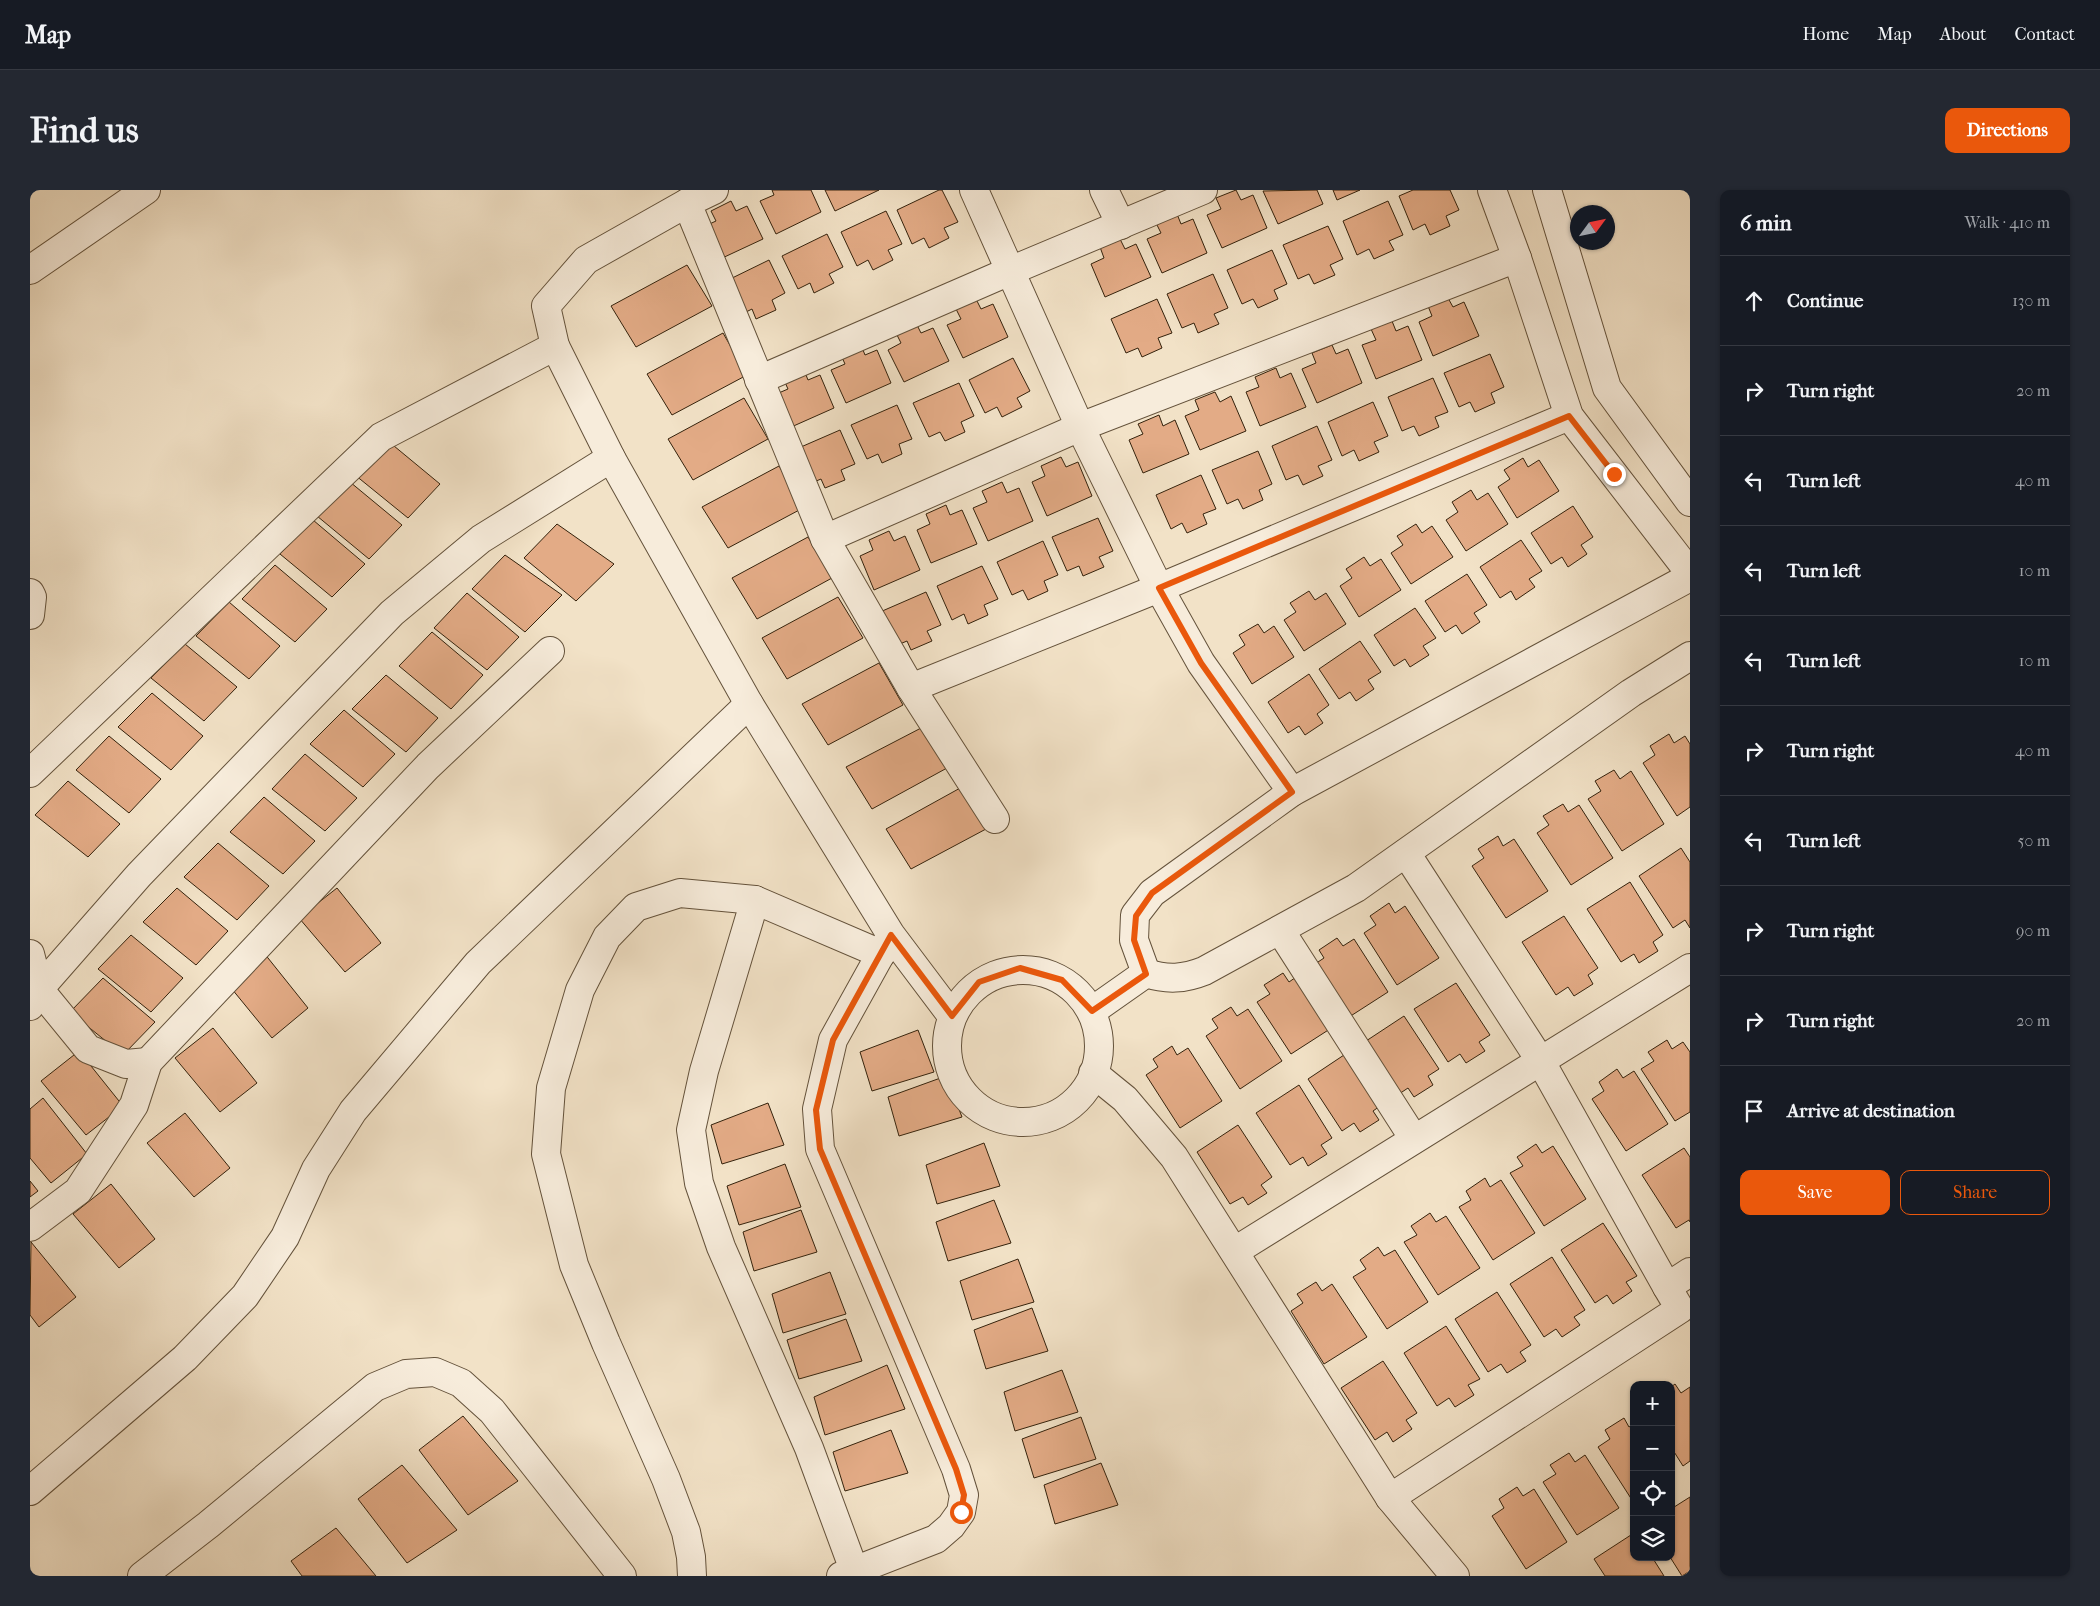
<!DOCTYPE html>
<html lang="en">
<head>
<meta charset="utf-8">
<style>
  :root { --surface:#171b24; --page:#242831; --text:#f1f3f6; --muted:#9ea1a6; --line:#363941; --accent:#ea580c }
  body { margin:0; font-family:"IM FELL French Canon",serif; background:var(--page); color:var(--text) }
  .controls { position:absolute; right:15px; bottom:15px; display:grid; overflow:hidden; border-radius:10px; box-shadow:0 1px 4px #0004 }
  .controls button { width:45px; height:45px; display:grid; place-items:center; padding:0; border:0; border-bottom:1px solid var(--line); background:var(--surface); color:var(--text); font:25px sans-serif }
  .compass { position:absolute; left:1540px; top:15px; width:45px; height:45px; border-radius:50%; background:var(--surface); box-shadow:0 1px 4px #0004; rotate:57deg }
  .stop { position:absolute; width:15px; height:15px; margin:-11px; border:4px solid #ea580c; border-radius:50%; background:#fff }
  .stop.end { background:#ea580c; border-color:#fff; box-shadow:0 1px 5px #0008 }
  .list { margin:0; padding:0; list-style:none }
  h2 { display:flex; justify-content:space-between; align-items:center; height:65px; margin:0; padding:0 20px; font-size:21px }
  h2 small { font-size:16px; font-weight:400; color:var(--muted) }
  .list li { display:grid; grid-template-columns:32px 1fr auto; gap:15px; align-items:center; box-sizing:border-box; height:90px; padding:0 20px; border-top:1px solid var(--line) }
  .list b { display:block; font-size:19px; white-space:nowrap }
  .list em { font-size:16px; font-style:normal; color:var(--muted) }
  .actions { display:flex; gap:10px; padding:15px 20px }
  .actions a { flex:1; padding:11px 0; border:1px solid var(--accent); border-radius:10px; text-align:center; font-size:18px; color:var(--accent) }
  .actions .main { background:var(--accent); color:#fff }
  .icon { flex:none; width:28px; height:28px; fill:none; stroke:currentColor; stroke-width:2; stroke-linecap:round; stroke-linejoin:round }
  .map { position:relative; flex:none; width:1660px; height:1386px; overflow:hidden; border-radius:10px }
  header { display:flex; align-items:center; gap:30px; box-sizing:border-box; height:70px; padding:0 25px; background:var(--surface); border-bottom:1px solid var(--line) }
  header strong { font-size:24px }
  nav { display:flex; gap:28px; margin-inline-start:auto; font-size:18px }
  .intro { display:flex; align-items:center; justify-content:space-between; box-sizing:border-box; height:120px; padding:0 30px }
  h1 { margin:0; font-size:35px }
  .button { padding:12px 22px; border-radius:10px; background:var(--accent); color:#fff; font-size:18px; font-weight:700 }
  main { display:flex; gap:30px; padding:0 30px }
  aside { flex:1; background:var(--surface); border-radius:10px; box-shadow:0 1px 4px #0004 }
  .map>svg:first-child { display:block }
  .building { fill:#e3ab86; stroke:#34220c }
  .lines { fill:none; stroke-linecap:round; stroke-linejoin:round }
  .minor-casing { stroke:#64523b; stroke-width:30 }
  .minor { stroke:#f7ecdb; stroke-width:28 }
  .route { stroke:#ea580c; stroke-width:6 }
</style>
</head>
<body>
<header>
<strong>Map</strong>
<nav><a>Home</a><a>Map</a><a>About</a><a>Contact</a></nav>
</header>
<div class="intro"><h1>Find us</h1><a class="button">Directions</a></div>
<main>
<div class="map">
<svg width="1660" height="1386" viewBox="0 0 1660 1386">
  <rect width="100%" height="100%" fill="#f2e2c7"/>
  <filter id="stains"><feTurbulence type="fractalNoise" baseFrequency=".004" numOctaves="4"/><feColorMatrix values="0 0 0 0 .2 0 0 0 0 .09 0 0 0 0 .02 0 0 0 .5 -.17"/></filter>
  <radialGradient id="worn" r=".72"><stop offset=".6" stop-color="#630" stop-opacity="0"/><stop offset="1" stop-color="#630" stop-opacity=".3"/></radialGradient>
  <g class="building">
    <path d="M742,0H781L791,22L746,44L730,11L744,5Z"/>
    <path d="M795,0H849L805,21Z"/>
    <path d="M909,0H912L928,32L914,38L919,48L899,58L894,48L882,54L867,20Z"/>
    <path d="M1206,0L1211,10L1223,5L1237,38L1192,58L1177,25L1191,19L1186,8Z"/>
    <path d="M1287,0L1293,14L1248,34L1233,1Z"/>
    <path d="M1303,0H1330L1307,10Z"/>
    <path d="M1383,0H1420L1429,20L1416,26L1420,36L1400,45L1395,34L1383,40L1369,6Z"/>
    <path d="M701,11L706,21L717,16L733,49L688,70L673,37L686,31L681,21Z"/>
    <path d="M1358,11L1373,45L1359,51L1364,60L1344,69L1339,59L1327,65L1313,31Z"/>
    <path d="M856,21L872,54L858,60L863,70L843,80L838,70L827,76L811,42Z"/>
    <path d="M1147,24L1151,34L1163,29L1177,63L1132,83L1117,49L1131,43L1126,33Z"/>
    <path d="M1298,36L1313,69L1300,75L1305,85L1284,94L1279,84L1268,89L1253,55Z"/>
    <path d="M797,44L813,77L799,84L804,93L784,103L780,93L768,99L752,66Z"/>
    <path d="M1090,49L1095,59L1106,54L1121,87L1075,107L1061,74L1074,68L1070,57Z"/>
    <path d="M1242,60L1257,94L1244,100L1248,109L1228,118L1223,109L1212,114L1197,80Z"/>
    <path d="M739,70L755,103L742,110L746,120L726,129L722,119L710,125L694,92Z"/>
    <path d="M657,75L682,116L606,157L581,116Z"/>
    <path d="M1183,84L1198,118L1184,124L1189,134L1168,143L1164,133L1152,138L1137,104Z"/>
    <path d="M1418,108L1423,117L1434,112L1449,146L1403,166L1389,132L1402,126L1398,116Z"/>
    <path d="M946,109L951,119L963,114L978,147L933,168L917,135L931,129L926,119Z"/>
    <path d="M1127,109L1142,143L1128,148L1132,158L1112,167L1108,158L1096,163L1081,129Z"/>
    <path d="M1362,131L1366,141L1378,136L1392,170L1346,189L1332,155L1346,150L1341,139Z"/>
    <path d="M886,133L891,143L903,138L919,171L874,192L858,160L871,153L866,143Z"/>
    <path d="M693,143L717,185L642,225L617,184Z"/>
    <path d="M831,155L835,165L847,160L861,193L816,213L801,180L815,174L810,163Z"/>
    <path d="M1302,155L1306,164L1318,159L1332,193L1287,213L1272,179L1286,173L1282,163Z"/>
    <path d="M1460,164L1474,197L1461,203L1465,213L1445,222L1440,212L1429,217L1414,183Z"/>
    <path d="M983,168L1000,201L987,208L992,217L972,227L967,217L955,223L939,190Z"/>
    <path d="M1246,178L1250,188L1261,183L1276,217L1230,236L1216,202L1229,197L1225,187Z"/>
    <path d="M774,180L778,190L790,185L804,218L759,238L744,205L758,199L753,188Z"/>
    <path d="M1403,188L1418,222L1405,227L1409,237L1389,246L1384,236L1372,241L1358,207Z"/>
    <path d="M929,193L944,226L931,232L935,242L915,251L910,242L899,247L883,213Z"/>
    <path d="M1185,202L1190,212L1201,206L1216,241L1170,260L1155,226L1169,220L1165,210Z"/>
    <path d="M714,208L738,249L663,290L638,249Z"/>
    <path d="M1343,212L1358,246L1344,252L1349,262L1329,271L1324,260L1312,266L1298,232Z"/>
    <path d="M867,215L882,249L869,254L872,264L852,273L848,264L837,269L821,235Z"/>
    <path d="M1129,225L1133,236L1145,230L1159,264L1113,283L1099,250L1113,244L1108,234Z"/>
    <path d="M1287,236L1302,270L1288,276L1293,286L1273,295L1268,285L1256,290L1242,256Z"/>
    <path d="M810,240L825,274L811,280L815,290L795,298L791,289L779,294L764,260Z"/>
    <path d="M358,251L410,294L378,328L325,285Z"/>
    <path d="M1228,261L1242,294L1229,300L1233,310L1213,319L1208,309L1197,314L1182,280Z"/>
    <path d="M1031,267L1036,277L1048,272L1062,306L1017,326L1002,292L1015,286L1011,276Z"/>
    <path d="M1493,268L1498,277L1509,270L1529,301L1487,328L1468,297L1480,289L1474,280Z"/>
    <path d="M749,276L773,318L698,358L672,317Z"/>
    <path d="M1171,285L1186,319L1173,324L1177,334L1157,343L1152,333L1141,339L1126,305Z"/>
    <path d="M320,292L372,335L339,369L287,326Z"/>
    <path d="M972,292L977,303L989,298L1003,331L958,351L943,318L957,312L952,301Z"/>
    <path d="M1441,300L1447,310L1458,303L1478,334L1436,361L1416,330L1428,322L1422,312Z"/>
    <path d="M916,315L920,325L932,320L947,354L901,373L887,340L900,334L896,324Z"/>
    <path d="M1543,316L1563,347L1551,355L1557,364L1538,377L1532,367L1521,374L1501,343Z"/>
    <path d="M1068,328L1083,361L1069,367L1074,377L1053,386L1049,376L1037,381L1022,347Z"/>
    <path d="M283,330L335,374L302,407L250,364Z"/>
    <path d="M527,334L584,374L546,411L494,368Z"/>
    <path d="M1386,334L1392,343L1402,336L1423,367L1381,394L1361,363L1373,355L1367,346Z"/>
    <path d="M859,341L864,351L875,346L890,380L844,400L830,366L843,360L839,350Z"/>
    <path d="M778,347L802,388L727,429L702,388Z"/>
    <path d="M1491,350L1512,381L1499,389L1505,397L1486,410L1481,401L1470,408L1450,377Z"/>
    <path d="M1013,351L1028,385L1014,391L1018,401L998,410L993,400L982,405L967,372Z"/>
    <path d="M475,365L532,405L495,442L442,399Z"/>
    <path d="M1334,367L1340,376L1351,369L1371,400L1329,427L1310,396L1322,388L1316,379Z"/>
    <path d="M245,375L297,419L265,452L212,409Z"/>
    <path d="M952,376L968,409L954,415L958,425L938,434L934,424L922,430L907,396Z"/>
    <path d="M1437,384L1457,415L1444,423L1450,432L1432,444L1426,435L1415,442L1395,411Z"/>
    <path d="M1279,401L1285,410L1296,403L1316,434L1274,461L1254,430L1266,422L1260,413Z"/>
    <path d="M896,402L911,435L897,441L902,451L881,460L877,451L865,456L850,422Z"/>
    <path d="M437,403L489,447L457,480L404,438Z"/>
    <path d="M808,407L833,448L757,489L732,448Z"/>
    <path d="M199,412L250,456L219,489L166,446Z"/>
    <path d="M1385,418L1406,448L1393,456L1399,465L1380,477L1375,469L1364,476L1344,445Z"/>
    <path d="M1228,434L1234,443L1244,436L1264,467L1222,494L1203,463L1215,455L1209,445Z"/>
    <path d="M402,442L453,485L421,519L369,476Z"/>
    <path d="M1330,451L1351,482L1338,490L1344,499L1326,511L1320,502L1309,509L1289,479Z"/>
    <path d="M155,454L207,497L174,531L121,488Z"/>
    <path d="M849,473L873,515L798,555L772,514Z"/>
    <path d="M1279,484L1299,515L1287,524L1293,533L1275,545L1269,536L1258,543L1238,512Z"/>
    <path d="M356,485L408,528L376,562L322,519Z"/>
    <path d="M122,503L173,546L141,580L88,537Z"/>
    <path d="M314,520L365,564L333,597L280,554Z"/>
    <path d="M893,537L917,578L842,619L816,577Z"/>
    <path d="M1639,544L1644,553L1655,546L1660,554V617L1647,626L1613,573L1625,565L1620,556Z"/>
    <path d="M79,546L131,589L99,623L46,580Z"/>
    <path d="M275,564L327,608L295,641L242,599Z"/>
    <path d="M1584,580L1590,589L1601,581L1634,634L1592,661L1558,609L1571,601L1565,591Z"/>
    <path d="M38,591L90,634L58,667L5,625Z"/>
    <path d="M932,597L956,639L881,679L856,639Z"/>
    <path d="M234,607L285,651L253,684L200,642Z"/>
    <path d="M1533,614L1538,622L1549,615L1583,668L1541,695L1507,643L1519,635L1513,626Z"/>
    <path d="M1468,646L1473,656L1484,649L1518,701L1476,728L1442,676L1454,668L1448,659Z"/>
    <path d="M188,653L239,696L207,730L154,687Z"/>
    <path d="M1651,658L1660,672V738L1655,730L1643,738L1609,686Z"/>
    <path d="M1600,692L1633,745L1623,752L1628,761L1609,773L1604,764L1591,772L1557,719Z"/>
    <path d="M147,698L198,741L166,775L113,732Z"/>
    <path d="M307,698L351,753L315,782L269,728Z"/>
    <path d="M1359,713L1365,723L1375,716L1409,768L1367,795L1334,743L1346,735L1340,726Z"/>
    <path d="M1534,726L1568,778L1558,785L1563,794L1544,806L1538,797L1526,805L1492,752Z"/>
    <path d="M101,745L153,788L121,822L68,779Z"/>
    <path d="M1307,748L1313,756L1324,749L1358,802L1316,829L1282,776L1294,768L1289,760Z"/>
    <path d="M234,763L278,818L242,848L197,793Z"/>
    <path d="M1253,783L1259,792L1269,785L1303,837L1261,864L1227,812L1240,804L1234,795Z"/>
    <path d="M73,788L125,832L93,865L40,822Z"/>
    <path d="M1426,793L1460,845L1449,852L1455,861L1436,873L1430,864L1418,872L1384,819Z"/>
    <path d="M1201,817L1207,826L1218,819L1252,871L1210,899L1176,846L1188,838L1182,829Z"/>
    <path d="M1374,826L1409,879L1398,886L1403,895L1384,907L1378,898L1366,906L1333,853Z"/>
    <path d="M183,838L227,893L190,922L145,868Z"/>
    <path d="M888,840L904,882L842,901L830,862Z"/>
    <path d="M1637,850L1642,859L1653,852L1660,862V922L1645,931L1611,879L1624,871L1618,862Z"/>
    <path d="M1142,856L1147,865L1158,858L1192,911L1150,938L1116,885L1128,877L1123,869Z"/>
    <path d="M49,861L93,916L56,945L11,891Z"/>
    <path d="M1320,861L1353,914L1343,921L1349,930L1330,942L1324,933L1312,941L1278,889Z"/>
    <path d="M1587,879L1593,888L1604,881L1638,934L1596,961L1562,909L1574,901L1569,892Z"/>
    <path d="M916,886L932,927L869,946L858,907Z"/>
    <path d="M1269,895L1302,948L1291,955L1297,964L1278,976L1273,967L1260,975L1226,923Z"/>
    <path d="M13,908L57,964L21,993L0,968V919Z"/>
    <path d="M738,913L754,955L692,974L681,935Z"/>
    <path d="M155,923L200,978L164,1007L117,953Z"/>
    <path d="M1208,935L1242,987L1231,995L1237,1003L1218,1015L1213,1007L1200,1014L1167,962Z"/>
    <path d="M954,953L970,996L907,1014L896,975Z"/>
    <path d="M1506,954L1512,963L1523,956L1556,1009L1514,1036L1480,983L1493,976L1487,967Z"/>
    <path d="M1654,958L1660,967V1032L1659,1030L1646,1038L1612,985Z"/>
    <path d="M755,974L771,1017L709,1035L697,996Z"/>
    <path d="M1455,988L1460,997L1471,990L1505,1043L1463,1070L1429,1017L1441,1010L1436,1001Z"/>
    <path d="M0,991L8,1001L0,1007Z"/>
    <path d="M81,994L125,1049L89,1078L43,1024Z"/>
    <path d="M964,1010L981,1053L918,1071L906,1032Z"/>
    <path d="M771,1020L787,1062L724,1081L713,1042Z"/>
    <path d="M1400,1023L1406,1032L1416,1026L1450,1078L1408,1105L1374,1052L1387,1045L1381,1036Z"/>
    <path d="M1573,1033L1607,1086L1596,1092L1602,1101L1583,1114L1577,1105L1565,1113L1531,1060Z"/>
    <path d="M1,1052L46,1107L9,1137L0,1125Z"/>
    <path d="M1348,1057L1354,1066L1365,1060L1398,1112L1357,1139L1323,1087L1336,1079L1330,1070Z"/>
    <path d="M1522,1067L1555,1120L1544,1127L1550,1135L1532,1147L1526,1139L1514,1147L1480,1094Z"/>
    <path d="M988,1069L1004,1112L942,1130L930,1091Z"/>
    <path d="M800,1082L816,1124L753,1143L742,1104Z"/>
    <path d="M1286,1092L1292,1101L1302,1094L1337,1147L1294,1174L1261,1121L1273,1113L1267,1104Z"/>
    <path d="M1467,1102L1501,1155L1490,1162L1496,1171L1477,1183L1471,1174L1458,1182L1425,1129Z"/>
    <path d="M1002,1118L1018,1161L956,1179L944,1140Z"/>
    <path d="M816,1129L832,1171L769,1189L757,1150Z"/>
    <path d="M1416,1136L1450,1189L1438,1195L1444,1205L1425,1217L1419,1208L1407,1216L1374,1163Z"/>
    <path d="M1353,1171L1387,1223L1376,1230L1382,1239L1363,1252L1357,1242L1345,1250L1311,1198Z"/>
    <path d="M857,1175L875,1219L795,1245L784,1207Z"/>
    <path d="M1032,1180L1048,1222L985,1241L974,1202Z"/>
    <path d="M1645,1194L1651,1203L1660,1197V1271L1653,1276L1641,1257V1197Z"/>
    <path d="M433,1226L488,1291L438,1325L389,1260Z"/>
    <path d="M1051,1227L1066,1269L1004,1288L992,1249Z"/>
    <path d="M1594,1228L1599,1237L1604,1234V1308L1602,1310L1568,1257L1580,1249L1575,1240Z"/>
    <path d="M861,1240L878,1283L815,1301L803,1262Z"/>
    <path d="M1539,1263L1545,1272L1555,1265L1589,1318L1547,1345L1513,1292L1526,1284L1520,1275Z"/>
    <path d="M1071,1273L1088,1315L1025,1334L1014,1295Z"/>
    <path d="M372,1275L427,1340L377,1373L328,1309Z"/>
    <path d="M1487,1297L1493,1306L1504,1299L1537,1352L1496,1379L1462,1326L1474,1318L1469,1309Z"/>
    <path d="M1660,1307V1381L1652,1386L1640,1367L1641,1319Z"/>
    <path d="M306,1338L346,1386H272L261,1371Z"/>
    <path d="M1604,1343V1367H1622L1634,1386H1575L1564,1369Z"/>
  </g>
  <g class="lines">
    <g class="minor-casing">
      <g id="minor">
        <path d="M684,0L657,13L795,349L881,498L965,629"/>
        <path d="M944,0L1050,237L1129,398L1171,473L1262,602"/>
        <path d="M1074,0L1091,35"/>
        <path d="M1462,0L1487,68L1539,226L1660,383"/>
        <path d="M1517,0L1577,198L1660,312"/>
        <path d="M0,80L116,0"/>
        <path d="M525,156L581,268L719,514L861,745L922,826"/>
        <path d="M729,190L980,81L1173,0"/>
        <path d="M795,349L1050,237L1487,68"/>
        <path d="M0,403L2,407L0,425"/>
        <path d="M881,498L1129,398L1539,226"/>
        <path d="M0,583L351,247L525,156L516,116L556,70L657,13"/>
        <path d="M1376,663L1510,870L1637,1097"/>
        <path d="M725,710L674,881L661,940L669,993L691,1057L779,1258L824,1380"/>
        <path d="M1250,740L1384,949"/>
        <path d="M0,764L9,799L58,859L96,874L118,872"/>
        <circle cx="993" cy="856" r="76"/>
        <path d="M1116,783C1137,790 1154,789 1174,781L1326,698L1601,503L1660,466"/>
        <path d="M0,816L9,799L109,685L362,423L451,349L581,268"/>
        <path d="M1062,821L1116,783L1104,750L1105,725L1122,703L1262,602L1660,387"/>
        <path d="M1063,883L1095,909L1144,967L1360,1308L1650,1119L1637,1097L1660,1082"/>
        <path d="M0,1037L48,1001L104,915L118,872L398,576L520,461"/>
        <path d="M1205,1061L1660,778"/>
        <path d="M0,1301L155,1168L215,1106L255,1047L286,979L323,921L448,773L719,514"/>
        <path d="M1360,1308L1425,1386"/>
        <path d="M112,1386L178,1335L345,1197L376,1184L405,1182L431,1193L462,1221L592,1386"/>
        <path d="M662,1386L661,1367L656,1342L636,1289L576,1153L544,1075L516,964L521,898L550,800L577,747L606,717L650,703L725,710L851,764"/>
        <path d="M811,1386L906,1349L921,1336L931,1322L934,1305L926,1279L790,959L787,919L803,850L859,749"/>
      </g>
    </g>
    <use href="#minor" class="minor"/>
  </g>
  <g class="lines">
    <path class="route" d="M931,1322L934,1305L926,1279L790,959L786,920L803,850L861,745L922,826L949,792L990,778L1032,790L1062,821L1116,784L1104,750L1106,726L1122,703L1262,602L1171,473L1129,398L1539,226L1584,284"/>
  </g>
  <rect width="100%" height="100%" filter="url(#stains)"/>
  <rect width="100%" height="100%" fill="url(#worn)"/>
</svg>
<div class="controls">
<button>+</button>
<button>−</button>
<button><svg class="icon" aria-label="locate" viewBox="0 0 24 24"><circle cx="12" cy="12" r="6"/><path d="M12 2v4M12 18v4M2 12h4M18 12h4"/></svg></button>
<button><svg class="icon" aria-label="layers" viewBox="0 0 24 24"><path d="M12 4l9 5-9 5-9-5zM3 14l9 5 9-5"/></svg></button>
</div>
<svg class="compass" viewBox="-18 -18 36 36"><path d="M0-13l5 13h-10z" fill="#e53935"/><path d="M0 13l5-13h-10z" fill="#9ea1a6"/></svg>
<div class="stop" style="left:931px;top:1322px"></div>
<div class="stop end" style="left:1584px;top:284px"></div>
</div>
<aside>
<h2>6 min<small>Walk · 410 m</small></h2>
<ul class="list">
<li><svg class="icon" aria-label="ahead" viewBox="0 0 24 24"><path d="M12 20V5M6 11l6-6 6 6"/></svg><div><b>Continue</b></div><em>130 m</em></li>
<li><svg class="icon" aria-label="right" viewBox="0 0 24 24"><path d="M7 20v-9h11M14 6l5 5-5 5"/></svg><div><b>Turn right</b></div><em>20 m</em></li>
<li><svg class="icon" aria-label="left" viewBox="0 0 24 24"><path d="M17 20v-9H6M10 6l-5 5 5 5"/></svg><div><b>Turn left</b></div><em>40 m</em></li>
<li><svg class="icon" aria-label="left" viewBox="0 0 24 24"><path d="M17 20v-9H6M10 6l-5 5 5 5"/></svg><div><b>Turn left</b></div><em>10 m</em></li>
<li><svg class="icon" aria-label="left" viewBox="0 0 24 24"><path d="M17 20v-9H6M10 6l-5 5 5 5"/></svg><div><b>Turn left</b></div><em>10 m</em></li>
<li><svg class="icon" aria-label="right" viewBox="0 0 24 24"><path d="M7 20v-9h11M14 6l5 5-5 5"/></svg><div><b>Turn right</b></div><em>40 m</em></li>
<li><svg class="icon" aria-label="left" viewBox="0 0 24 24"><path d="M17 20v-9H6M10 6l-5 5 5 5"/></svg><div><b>Turn left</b></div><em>50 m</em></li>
<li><svg class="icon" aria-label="right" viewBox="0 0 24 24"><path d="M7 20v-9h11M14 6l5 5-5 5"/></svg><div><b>Turn right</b></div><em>90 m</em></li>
<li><svg class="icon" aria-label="right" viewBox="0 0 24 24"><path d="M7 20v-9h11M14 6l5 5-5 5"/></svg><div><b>Turn right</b></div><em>20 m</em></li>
<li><svg class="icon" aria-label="arrive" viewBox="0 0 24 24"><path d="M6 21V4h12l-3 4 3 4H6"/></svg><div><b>Arrive at destination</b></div></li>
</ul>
<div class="actions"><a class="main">Save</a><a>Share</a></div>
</aside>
</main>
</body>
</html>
